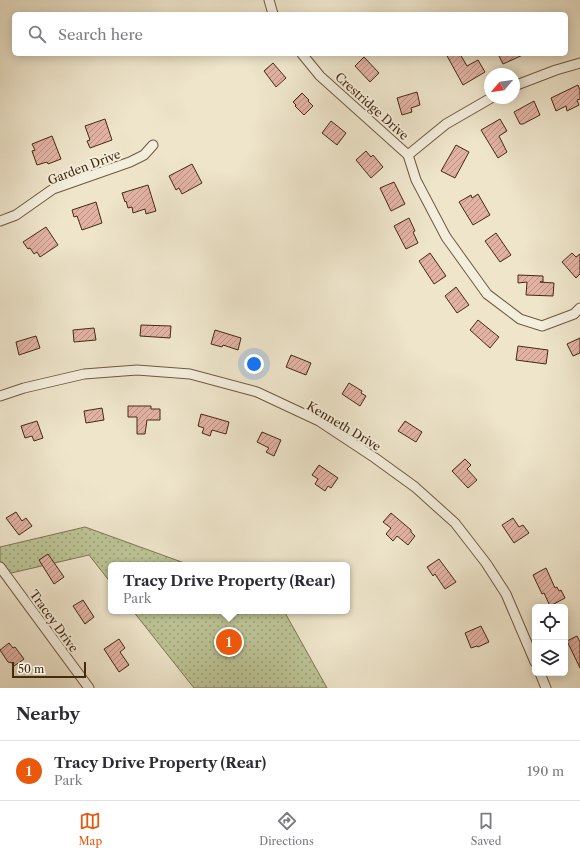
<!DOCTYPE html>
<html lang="en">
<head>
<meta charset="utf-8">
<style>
  :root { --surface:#fff; --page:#f7f7f7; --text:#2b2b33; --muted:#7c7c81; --line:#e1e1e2; --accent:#ea580c }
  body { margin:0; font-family:"Libre Caslon Text",serif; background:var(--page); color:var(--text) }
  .controls { position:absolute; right:12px; bottom:12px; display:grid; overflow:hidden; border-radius:6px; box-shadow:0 2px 10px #0003 }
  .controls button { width:36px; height:36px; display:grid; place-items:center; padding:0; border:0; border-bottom:1px solid var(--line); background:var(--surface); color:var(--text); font:20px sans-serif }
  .compass { position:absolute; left:484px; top:68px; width:36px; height:36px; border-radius:50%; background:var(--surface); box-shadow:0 2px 10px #0003; rotate:241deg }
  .scale { position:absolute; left:12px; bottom:10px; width:74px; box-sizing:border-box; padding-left:4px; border:2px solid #452a10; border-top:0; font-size:11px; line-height:14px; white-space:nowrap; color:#452a10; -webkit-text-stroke:3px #f4eedd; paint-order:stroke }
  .you { position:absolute; left:254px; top:364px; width:14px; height:14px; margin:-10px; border:3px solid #fff; border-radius:50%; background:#1a73e8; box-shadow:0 0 0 6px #1a73e833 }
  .badge { display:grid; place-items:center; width:26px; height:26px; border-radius:50%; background:var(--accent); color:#fff; font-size:13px; font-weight:700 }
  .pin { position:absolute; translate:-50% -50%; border:2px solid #fff; box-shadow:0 1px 4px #0006 }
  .popup { position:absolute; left:108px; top:562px; width:242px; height:52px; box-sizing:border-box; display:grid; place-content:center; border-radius:6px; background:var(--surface); filter:drop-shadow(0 1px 3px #0005); font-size:13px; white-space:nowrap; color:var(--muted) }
  .popup b { font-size:15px; color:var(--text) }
  .popup::after { content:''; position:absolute; left:50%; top:100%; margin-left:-8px; border:8px solid transparent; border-top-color:var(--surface) }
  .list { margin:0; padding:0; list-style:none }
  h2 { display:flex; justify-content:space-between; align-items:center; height:52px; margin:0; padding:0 16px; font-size:17px }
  h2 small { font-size:13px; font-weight:400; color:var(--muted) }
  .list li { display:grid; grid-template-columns:26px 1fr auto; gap:12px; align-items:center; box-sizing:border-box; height:60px; padding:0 16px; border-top:1px solid var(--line) }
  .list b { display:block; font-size:15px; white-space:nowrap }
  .list p { margin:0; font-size:13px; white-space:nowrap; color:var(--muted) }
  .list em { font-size:13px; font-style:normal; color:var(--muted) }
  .icon { flex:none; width:22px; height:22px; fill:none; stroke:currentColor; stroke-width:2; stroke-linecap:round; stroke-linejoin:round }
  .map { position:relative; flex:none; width:580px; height:688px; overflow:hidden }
  .search { position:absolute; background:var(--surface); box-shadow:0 2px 10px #0003; left:12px; right:12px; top:12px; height:44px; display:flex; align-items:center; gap:10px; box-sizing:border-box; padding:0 14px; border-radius:6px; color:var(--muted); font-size:15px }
  .sheet { height:112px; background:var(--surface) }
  nav { display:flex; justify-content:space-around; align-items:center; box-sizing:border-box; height:56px; border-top:1px solid var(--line); background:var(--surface); font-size:11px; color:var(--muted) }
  nav a { display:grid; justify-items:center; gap:2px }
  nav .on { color:var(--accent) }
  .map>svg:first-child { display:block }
  .grass { fill:url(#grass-dots); stroke:#807652 }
  .building { fill:url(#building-hatch); stroke:#452a10 }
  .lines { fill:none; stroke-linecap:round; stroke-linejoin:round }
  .street-casing { stroke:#6f593f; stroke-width:11 }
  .street { stroke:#f4eedd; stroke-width:9 }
  .labels { text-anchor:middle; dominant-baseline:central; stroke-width:4; stroke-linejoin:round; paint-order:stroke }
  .street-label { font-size:12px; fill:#452a10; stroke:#f4eedd }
</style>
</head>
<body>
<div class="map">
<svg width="580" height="688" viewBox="0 0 580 688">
  <defs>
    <pattern id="grass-dots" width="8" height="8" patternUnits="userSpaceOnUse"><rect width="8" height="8" fill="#bcc395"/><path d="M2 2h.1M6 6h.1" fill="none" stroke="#9b9f78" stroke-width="1.8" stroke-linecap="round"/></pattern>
    <pattern id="building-hatch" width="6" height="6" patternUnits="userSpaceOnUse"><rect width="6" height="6" fill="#e2b2a3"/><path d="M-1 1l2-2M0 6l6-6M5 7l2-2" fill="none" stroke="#b99183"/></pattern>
  </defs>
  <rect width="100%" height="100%" fill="#eee5cb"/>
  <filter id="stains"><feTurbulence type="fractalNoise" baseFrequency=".005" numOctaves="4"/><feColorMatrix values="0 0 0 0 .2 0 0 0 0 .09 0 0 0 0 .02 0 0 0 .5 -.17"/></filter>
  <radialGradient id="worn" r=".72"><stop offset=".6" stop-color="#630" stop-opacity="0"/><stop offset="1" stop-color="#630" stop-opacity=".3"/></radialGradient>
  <g class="grass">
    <path d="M85,527L190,565H111V583L89,555L7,574L0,565V547Z"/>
    <path d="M133,611H284L327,688H194Z"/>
  </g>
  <g class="building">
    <path d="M446,54H460L467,66L478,60L485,72L463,85Z"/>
    <path d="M498,54H525L503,64Z"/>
    <path d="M364,57L379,73L370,82L355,66Z"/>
    <path d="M273,63L286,78L276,87L264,71Z"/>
    <path d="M578,85L580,90V99L577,100L579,105L567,111L566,106L556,111L551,98Z"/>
    <path d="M417,92L420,105L411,108L412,112L402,115L397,98Z"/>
    <path d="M302,93L309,100L308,101L313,106L304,115L295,106L296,105L293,102Z"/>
    <path d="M534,101L540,115L523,124H520L514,112Z"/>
    <path d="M105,119L112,140L90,148L87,141L90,140L85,126Z"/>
    <path d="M500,119L507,131L499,136L507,152L498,158L481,130Z"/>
    <path d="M331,121L346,133L337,145L322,133Z"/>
    <path d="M52,136L61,159L48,164L47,162L37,165L32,151L35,150L32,144Z"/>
    <path d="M456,145L469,152L455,178L441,171Z"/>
    <path d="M366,151L371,157L373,155L383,167L371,178L356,160Z"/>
    <path d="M192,164L202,183L182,194L179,188L176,190L169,176Z"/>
    <path d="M394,182L405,204L391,211L380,188Z"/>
    <path d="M148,185L156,211L146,214L145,209L133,213L132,207L128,208L126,201L125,202L122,193Z"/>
    <path d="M478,194L490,215L473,225L459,202L471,195L472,198Z"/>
    <path d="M96,202L102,223L82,230L77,216L74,217L72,210Z"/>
    <path d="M409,218L415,231L413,232L418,243L406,249L394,226Z"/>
    <path d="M46,227L58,245L40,257L37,252L34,254L30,248L28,249L23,242Z"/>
    <path d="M496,233L511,255L500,262L485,241Z"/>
    <path d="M430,253L446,276L434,284L419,261Z"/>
    <path d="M572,253L576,257L580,254V274L576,278L562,262Z"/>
    <path d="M518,275L543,276V282H540L554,283L553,296L526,295L527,282L518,283Z"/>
    <path d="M456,287L469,305L457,313L445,296Z"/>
    <path d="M478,320L499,337L490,348L470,330Z"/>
    <path d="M141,325L171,326L170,338L140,336Z"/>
    <path d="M94,328L96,340L74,342L73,330Z"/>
    <path d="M215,330L241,338L238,350L223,345L222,347L211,344Z"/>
    <path d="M36,336L40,348L19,355L16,342Z"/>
    <path d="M580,338V353L573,356L567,344Z"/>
    <path d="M518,346L548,350L546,364L516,360Z"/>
    <path d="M291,355L311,363L306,375L286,367Z"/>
    <path d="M349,383L362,391L361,393L366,396L360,406L342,394Z"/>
    <path d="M128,406H151V409H160V420H147L145,434H137V417H128Z"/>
    <path d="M102,408L104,420L86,423L84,411Z"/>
    <path d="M201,414L229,422L226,434L212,430L210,436L202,433L204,428L198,426Z"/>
    <path d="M37,421L43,438L34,441L32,436L25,438L21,426Z"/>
    <path d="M405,421L422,432L416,442L398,431Z"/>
    <path d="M262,432L281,440L274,456L266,452L269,448L257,442Z"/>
    <path d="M465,459L471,465L467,469L477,480L468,488L452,471Z"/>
    <path d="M319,465L338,478L331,488L328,486L325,491L315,484L318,479L312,475Z"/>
    <path d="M16,512L22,521L26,518L32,526L19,535L6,518Z"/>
    <path d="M391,513L411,530V532L415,536L408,545L397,536L393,541L386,534L391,528L383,522Z"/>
    <path d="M513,518L519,527L523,525L529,533L514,543L502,525Z"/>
    <path d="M48,554L64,577L54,584L39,560Z"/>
    <path d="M439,559L456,582L445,589L435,574L433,576L427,567Z"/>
    <path d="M546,568L555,588L557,587L559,591L561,590L565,598L550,606L544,593L542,594L533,575Z"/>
    <path d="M83,600L94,617L85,624L73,606Z"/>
    <path d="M481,626L489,642L478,647L477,646L471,648L465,633Z"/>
    <path d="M577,636L580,642V668L567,641Z"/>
    <path d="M119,639L125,648L120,652L129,665L119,672L104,649Z"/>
    <path d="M9,643L13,648L15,647L24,659L14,666L12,663L8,662L0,650Z"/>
  </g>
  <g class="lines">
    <g class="street-casing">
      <g id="street">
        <path d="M269,0L273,14"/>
        <path d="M302,54L320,76L408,155L416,180L446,237L487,294L520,319L542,326L574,314L580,308"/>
        <path d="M514,86L556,70L580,63"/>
        <path d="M408,155L446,124L491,98"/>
        <path d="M0,221L16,215L53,189L130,162L144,155L153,145"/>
        <path d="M0,396L24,388L84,374L137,370L190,374L257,392L319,421L375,458L415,487L455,523L486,563L506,594L535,662"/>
        <path d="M0,567L89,688"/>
        <path d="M540,673L546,688"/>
      </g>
    </g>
    <use href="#street" class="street"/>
  </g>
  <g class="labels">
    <g class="street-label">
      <text transform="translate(372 106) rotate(42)">Crestridge Drive</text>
      <text transform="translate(84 167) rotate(-21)">Garden Drive</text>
      <text transform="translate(344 426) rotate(31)">Kenneth Drive</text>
      <text transform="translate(54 621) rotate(54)">Tracey Drive</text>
    </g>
  </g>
  <rect width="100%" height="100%" filter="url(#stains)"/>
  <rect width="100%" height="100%" fill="url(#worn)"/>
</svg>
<div class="controls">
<button><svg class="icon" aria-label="locate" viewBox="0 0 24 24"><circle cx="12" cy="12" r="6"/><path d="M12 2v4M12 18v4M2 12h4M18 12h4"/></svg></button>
<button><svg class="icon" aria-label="layers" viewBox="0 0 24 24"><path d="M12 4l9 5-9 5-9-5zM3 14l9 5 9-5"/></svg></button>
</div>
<svg class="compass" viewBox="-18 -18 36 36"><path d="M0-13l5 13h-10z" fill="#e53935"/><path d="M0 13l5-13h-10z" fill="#7c7c81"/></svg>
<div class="scale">50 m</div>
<div class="you"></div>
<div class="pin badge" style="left:229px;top:642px">1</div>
<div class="popup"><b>Tracy Drive Property (Rear)</b>Park</div>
<div class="search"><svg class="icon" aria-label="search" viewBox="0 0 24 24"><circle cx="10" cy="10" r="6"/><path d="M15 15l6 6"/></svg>Search here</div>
</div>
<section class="sheet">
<h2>Nearby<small></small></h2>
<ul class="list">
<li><span class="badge">1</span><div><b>Tracy Drive Property (Rear)</b><p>Park</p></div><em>190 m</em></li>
</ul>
</section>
<nav>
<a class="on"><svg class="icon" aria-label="map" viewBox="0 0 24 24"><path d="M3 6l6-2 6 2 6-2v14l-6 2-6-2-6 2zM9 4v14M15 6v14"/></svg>Map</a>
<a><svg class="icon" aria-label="directions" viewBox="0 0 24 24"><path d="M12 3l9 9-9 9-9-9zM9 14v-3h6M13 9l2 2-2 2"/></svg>Directions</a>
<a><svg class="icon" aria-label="saved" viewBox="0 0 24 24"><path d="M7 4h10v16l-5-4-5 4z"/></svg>Saved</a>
</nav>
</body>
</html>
